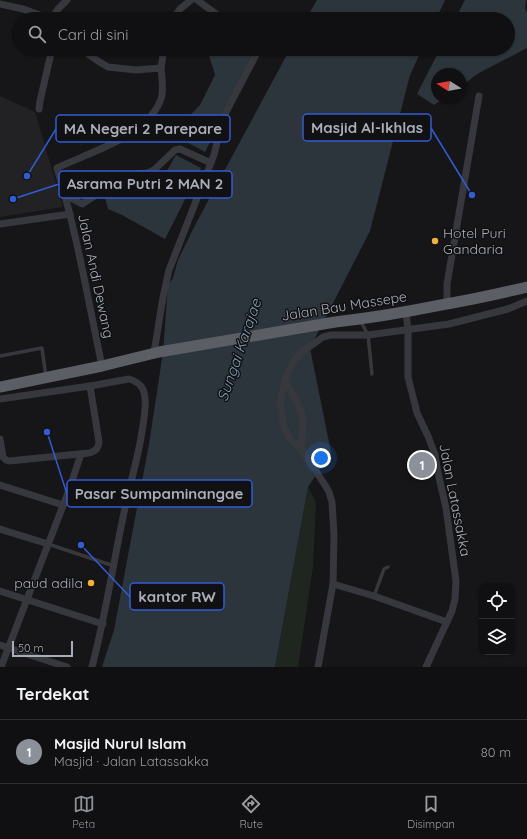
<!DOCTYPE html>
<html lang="id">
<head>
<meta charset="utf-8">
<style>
  :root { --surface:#101012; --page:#1e1e20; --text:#f1f3f6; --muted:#9c9d9f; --line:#303032; --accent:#8c9099 }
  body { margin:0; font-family:Quicksand,sans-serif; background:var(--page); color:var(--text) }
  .controls { position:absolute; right:12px; bottom:12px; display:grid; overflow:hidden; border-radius:8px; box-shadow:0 1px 3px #0004 }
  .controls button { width:36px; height:36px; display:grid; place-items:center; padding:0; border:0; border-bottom:1px solid var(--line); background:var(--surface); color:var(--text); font:20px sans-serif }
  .compass { position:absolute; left:431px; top:68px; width:36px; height:36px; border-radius:50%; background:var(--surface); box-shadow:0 1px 3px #0004; rotate:281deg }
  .scale { position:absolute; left:12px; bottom:10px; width:61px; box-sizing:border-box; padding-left:4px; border:2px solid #a8adb8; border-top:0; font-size:11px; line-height:14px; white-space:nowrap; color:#a8adb8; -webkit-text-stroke:3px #111113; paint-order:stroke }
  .you { position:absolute; left:321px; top:458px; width:14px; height:14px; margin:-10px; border:3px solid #fff; border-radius:50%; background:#1a73e8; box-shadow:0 0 0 6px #1a73e833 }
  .badge { display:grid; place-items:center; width:26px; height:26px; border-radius:50%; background:var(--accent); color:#fff; font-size:13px; font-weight:700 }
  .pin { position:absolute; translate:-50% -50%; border:2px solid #fff; box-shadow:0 1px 4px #0006 }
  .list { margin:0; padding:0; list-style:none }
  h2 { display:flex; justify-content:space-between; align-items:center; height:52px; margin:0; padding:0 16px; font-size:17px }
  h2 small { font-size:13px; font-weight:400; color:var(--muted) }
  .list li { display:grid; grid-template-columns:26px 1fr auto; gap:12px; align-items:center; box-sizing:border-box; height:64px; padding:0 16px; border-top:1px solid var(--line) }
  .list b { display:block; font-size:15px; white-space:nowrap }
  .list p { margin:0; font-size:13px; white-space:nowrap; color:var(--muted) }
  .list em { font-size:13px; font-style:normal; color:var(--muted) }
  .icon { flex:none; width:22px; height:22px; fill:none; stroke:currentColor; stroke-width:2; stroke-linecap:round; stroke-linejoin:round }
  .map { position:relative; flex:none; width:527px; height:667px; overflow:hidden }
  .search { position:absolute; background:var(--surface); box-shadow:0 1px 3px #0004; left:12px; right:12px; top:12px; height:44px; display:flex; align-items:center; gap:10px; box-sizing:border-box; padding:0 14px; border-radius:22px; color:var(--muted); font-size:15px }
  .sheet { height:116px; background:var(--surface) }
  nav { display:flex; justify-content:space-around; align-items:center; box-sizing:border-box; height:56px; border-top:1px solid var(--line); background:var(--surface); font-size:11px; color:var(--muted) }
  nav a { display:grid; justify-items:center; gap:2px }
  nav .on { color:var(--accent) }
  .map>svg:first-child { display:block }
  .built { fill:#222225 }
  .green { fill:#1e261f }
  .water { fill:#2c353c }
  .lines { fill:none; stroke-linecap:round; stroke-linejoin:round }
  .service { stroke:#37383d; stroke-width:3.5 }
  .minor { stroke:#37383d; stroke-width:7 }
  .trunk { stroke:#5b5e65; stroke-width:11 }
  .poi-dot { fill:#f2b134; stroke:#111113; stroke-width:1.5 }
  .labels { text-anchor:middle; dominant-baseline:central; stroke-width:3; stroke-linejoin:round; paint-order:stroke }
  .poi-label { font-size:14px; fill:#a8adb8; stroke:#111113; text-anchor:start }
  .street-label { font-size:14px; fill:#a8adb8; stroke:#111113 }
  .water-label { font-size:15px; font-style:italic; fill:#7f9bb3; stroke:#111113 }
  .leader { fill:none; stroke:#325cd3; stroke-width:1.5 }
  .callout-dot { fill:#325cd3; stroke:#111113; stroke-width:1.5 }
  .callout { fill:#111113; stroke:#325cd3; stroke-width:1.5 }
  .callout-label { font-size:15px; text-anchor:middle; font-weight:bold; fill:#a8adb8 }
</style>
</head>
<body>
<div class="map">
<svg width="527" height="667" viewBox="0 0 527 667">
  <rect width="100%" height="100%" fill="#161618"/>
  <path class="built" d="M0,96L35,112L63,207L0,217Z"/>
  <path class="green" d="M308,487L316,502L313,567L298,667H275Z"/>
  <g class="water">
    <path d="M317,0H445L436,19H306Z"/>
    <path d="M465,0H526L525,8L527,13V48L479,73L461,86V74H437V98H444L434,105L417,94L440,49H508V19H455Z"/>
    <path d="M207,49H257L205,152L172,134L200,105L215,75Z"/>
    <path d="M290,49H422L410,75L370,231L310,348L331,452L308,487L275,667H102L114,630L149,444L163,352L168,285L173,278L178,260L193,229Z"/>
    <path d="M176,155L201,168L165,239L122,215L108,209L104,194L119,187L147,186L165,174Z"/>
  </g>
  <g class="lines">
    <g class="service">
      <path d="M360,320L368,335L372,374"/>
      <path d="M0,356L42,348L46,377"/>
      <path d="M48,544L114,566"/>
      <path d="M374,596L384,569L388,567"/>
    </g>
    <g class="minor">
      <path d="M197,0L223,19"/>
      <path d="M0,4L23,9L51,19"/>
      <path d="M51,19L58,9L67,0"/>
      <path d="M173,19L180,9L191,0"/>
      <path d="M81,49L98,61L108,67L136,70L161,68C162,78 164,90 161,99C158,108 148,121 141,127C115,145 85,155 57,168C77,233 88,300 102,366"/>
      <path d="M161,68L164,49"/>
      <path d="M39,109L40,101L52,49"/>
      <path d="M65,195L82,204L99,193L115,186L130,177L136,174L148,173L154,170L175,150L180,149L211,163"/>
      <path d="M0,224L70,214"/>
      <path d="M447,304V284L479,96"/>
      <path d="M406,312L408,330V377L417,413L428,436L435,455L438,473L446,508L456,581L455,599L452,611L426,667"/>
      <path d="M154,353L163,297L169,270L214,155L223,118L259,49"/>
      <path d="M285,380L301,410L303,421L301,449"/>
      <path d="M90,386L129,379C139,382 144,387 145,398C146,409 144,420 142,431C139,453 133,473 128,494C115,551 107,610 92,667"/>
      <path d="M0,399L90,386L99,442C98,449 96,451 89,453L9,461L6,460L3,457L0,439"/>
      <path d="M0,485L63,505"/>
      <path d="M0,529L48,544"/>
      <path d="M333,584L374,596L447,622"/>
      <path d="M0,591L103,624"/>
      <path d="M0,645L67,667"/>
      <path d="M1,667L69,490L81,454"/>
      <path d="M318,667L333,584L334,535L332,502L329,492L325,485L301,449L289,438L284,426L280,404L283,389L285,380L288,372L293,362L300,353L309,347L323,337L331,335H368L449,324L508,309L527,301"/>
    </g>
    <path class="trunk" d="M0,387L102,366L159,352L335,322C371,318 406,312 441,305C470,300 498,294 527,287"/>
  </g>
  <g class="poi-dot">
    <circle cx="435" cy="241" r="4"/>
    <circle cx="91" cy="583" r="4"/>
  </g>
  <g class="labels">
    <g class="poi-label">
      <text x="443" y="233">Hotel Puri<tspan x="443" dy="16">Gandaria</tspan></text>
      <text x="83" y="583" text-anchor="end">paud adila</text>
    </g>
    <g class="street-label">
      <text transform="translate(96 276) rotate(78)">Jalan Andi Dewang</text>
      <text transform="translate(344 306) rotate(-9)">Jalan Bau Massepe</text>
      <text transform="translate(455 500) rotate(79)">Jalan Latassakka</text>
    </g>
    <g class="water-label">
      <text transform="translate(239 350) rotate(-71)">Sungai Karajae</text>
    </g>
  </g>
  <path class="leader" d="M472 195L431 128M27 176L56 129M13 199L59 184M47 432L67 494M81 545L130 597"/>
  <g class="callout-dot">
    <circle cx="472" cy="195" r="4"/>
    <circle cx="27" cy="176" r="4"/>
    <circle cx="13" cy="199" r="4"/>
    <circle cx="47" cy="432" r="4"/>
    <circle cx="81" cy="545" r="4"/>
  </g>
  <g class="callout">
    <rect x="303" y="114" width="128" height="27" rx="4"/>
    <rect x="56" y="115" width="174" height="27" rx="4"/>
    <rect x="59" y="171" width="173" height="27" rx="4"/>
    <rect x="67" y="480" width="185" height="27" rx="4"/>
    <rect x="130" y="583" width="94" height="27" rx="4"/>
  </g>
  <g class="callout-label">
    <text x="367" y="133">Masjid Al-Ikhlas</text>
    <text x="143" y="134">MA Negeri 2 Parepare</text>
    <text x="145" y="189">Asrama Putri 2 MAN 2</text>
    <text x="159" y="499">Pasar Sumpaminangae</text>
    <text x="177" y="602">kantor RW</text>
  </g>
</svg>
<div class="controls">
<button><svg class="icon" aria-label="locate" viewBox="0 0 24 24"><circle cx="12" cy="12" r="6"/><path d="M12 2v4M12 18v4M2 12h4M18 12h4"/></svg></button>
<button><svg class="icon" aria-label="layers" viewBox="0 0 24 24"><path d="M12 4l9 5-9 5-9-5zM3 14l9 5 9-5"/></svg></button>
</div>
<svg class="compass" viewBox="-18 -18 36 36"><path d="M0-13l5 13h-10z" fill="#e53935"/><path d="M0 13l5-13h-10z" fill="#9c9d9f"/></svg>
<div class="scale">50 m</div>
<div class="you"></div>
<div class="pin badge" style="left:422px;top:465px">1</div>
<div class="search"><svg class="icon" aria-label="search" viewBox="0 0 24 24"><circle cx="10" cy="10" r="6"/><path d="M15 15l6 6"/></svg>Cari di sini</div>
</div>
<section class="sheet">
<h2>Terdekat<small></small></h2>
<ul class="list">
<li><span class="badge">1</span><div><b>Masjid Nurul Islam</b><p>Masjid · Jalan Latassakka</p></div><em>80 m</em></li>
</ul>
</section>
<nav>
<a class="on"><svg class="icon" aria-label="map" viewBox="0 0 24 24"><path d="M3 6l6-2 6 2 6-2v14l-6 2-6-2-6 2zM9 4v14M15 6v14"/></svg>Peta</a>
<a><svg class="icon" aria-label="directions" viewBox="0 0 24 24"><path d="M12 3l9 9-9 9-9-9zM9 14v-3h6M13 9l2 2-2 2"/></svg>Rute</a>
<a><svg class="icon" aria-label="saved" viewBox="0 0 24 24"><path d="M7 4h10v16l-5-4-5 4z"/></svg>Disimpan</a>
</nav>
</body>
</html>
